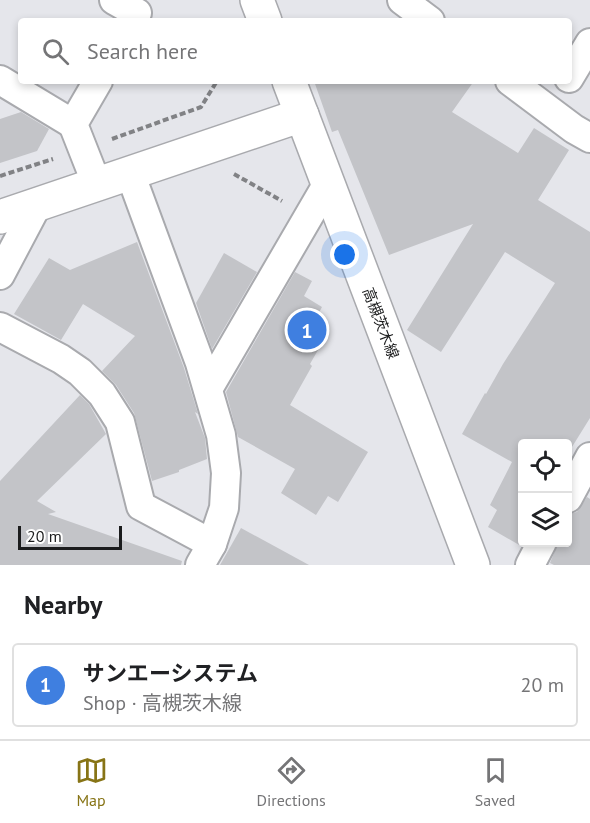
<!DOCTYPE html>
<html lang="en">
<head>
<meta charset="utf-8">
<style>
  :root { --surface:#fff; --page:#f6f6f6; --text:#202124; --muted:#757577; --line:#e0e0e0; --accent:#877416 }
  body { margin:0; font-family:"PT Sans","Noto Sans JP",sans-serif; background:var(--page); color:var(--text) }
  .controls { position:absolute; right:18px; bottom:18px; display:grid; overflow:hidden; border-radius:6px; box-shadow:0 3px 9px #0003 }
  .controls button { width:54px; height:54px; display:grid; place-items:center; padding:0; border:0; border-bottom:2px solid var(--line); background:var(--surface); color:var(--text); font:30px sans-serif }
  .scale { position:absolute; left:18px; bottom:15px; width:104px; box-sizing:border-box; padding-left:6px; border:3px solid #1b1c1d; border-top:0; font-size:16px; line-height:21px; white-space:nowrap; color:#1b1c1d; -webkit-text-stroke:4px #fff; paint-order:stroke }
  .you { position:absolute; left:345px; top:255px; width:21px; height:21px; margin:-15px; border:4px solid #fff; border-radius:50%; background:#1a73e8; box-shadow:0 0 0 9px #1a73e833 }
  .badge { display:grid; place-items:center; width:39px; height:39px; border-radius:50%; background:var(--accent); color:#fff; font-size:20px; font-weight:700 }
  .pin { position:absolute; translate:-50% -50%; border:3px solid #fff; box-shadow:0 2px 6px #0006 }
  .list { margin:0; padding:0; list-style:none }
  h2 { display:flex; justify-content:space-between; align-items:center; height:78px; margin:0; padding:0 24px; font-size:26px }
  h2 small { font-size:20px; font-weight:400; color:var(--muted) }
  .list li { display:grid; grid-template-columns:39px 1fr auto; gap:18px; align-items:center; box-sizing:border-box; height:84px; margin:0 12px 12px; padding:0 12px; border:2px solid var(--line); border-radius:6px }
  .list b { display:block; font-size:22px; white-space:nowrap }
  .list p { margin:0; font-size:20px; white-space:nowrap; color:var(--muted) }
  .list em { font-size:20px; font-style:normal; color:var(--muted) }
  .icon { flex:none; width:33px; height:33px; fill:none; stroke:currentColor; stroke-width:2; stroke-linecap:round; stroke-linejoin:round }
  .map { position:relative; flex:none; width:590px; height:565px; overflow:hidden }
  .search { position:absolute; background:var(--surface); box-shadow:0 3px 9px #0003; left:18px; right:18px; top:18px; height:66px; display:flex; align-items:center; gap:15px; box-sizing:border-box; padding:0 21px; border-radius:6px; color:var(--muted); font-size:22px }
  .sheet { height:174px; background:var(--surface) }
  nav { display:flex; justify-content:space-around; align-items:center; box-sizing:border-box; height:84px; border-top:2px solid var(--line); background:var(--surface); font-size:16px; color:var(--muted) }
  nav a { display:grid; justify-items:center; gap:3px }
  nav .on { color:var(--accent) }
  .map>svg:first-child { display:block }
  .building { fill:#c3c4c8 }
  .lines { fill:none; stroke-linecap:round; stroke-linejoin:round }
  .minor-casing { stroke:#a9aaae; stroke-width:32 }
  .tertiary-casing { stroke:#a9aaae; stroke-width:36 }
  .secondary-casing { stroke:#a9aaae; stroke-width:36 }
  .path { stroke:#818285; stroke-width:4; stroke-dasharray:6 3; stroke-linecap:butt }
  .minor { stroke:#fff; stroke-width:28 }
  .tertiary { stroke:#fff; stroke-width:33 }
  .secondary { stroke:#fff; stroke-width:33 }
  .labels { text-anchor:middle; dominant-baseline:central; stroke-width:5; stroke-linejoin:round; paint-order:stroke }
  .street-label { font-size:15px; fill:#1b1c1d; stroke:#fff }
</style>
</head>
<body>
<div class="map">
<svg width="590" height="565" viewBox="0 0 590 565">
  <rect width="100%" height="100%" fill="#e5e6eb"/>
  <g class="building">
    <path d="M314,81H474L452,112L518,153L534,128L569,150L538,200L590,232V418L567,455V444H522L523,543L521,546L488,527L497,510L490,505L512,462L462,434L485,393L486,394L503,364L555,283L505,252L441,352L407,330L473,224L389,255L338,130L332,132Z"/>
    <path d="M21,112L49,129L37,151L0,163V119Z"/>
    <path d="M137,242L184,368L198,414L195,412L205,438L207,459L179,470V472L152,481L134,413L116,385L102,371L135,336L83,304L61,340L14,314L49,258L70,270Z"/>
    <path d="M224,253L257,272L212,349L196,303Z"/>
    <path d="M295,272L312,281L304,296L322,307L315,320L330,329L310,364L312,366L290,405L368,452L338,502L328,496L316,515L281,493L295,469L238,437L226,392Z"/>
    <path d="M80,395L89,404L106,434L37,501L56,512L48,514L182,561L181,565H0V481Z"/>
    <path d="M587,497L590,499V565H554L550,563L558,543H567V514L577,512Z"/>
    <path d="M241,528L309,565H220Z"/>
  </g>
  <g class="lines">
    <g class="minor-casing">
      <g id="minor">
        <path d="M114,0L137,13"/>
        <path d="M402,0L430,21"/>
        <path d="M569,78L590,43"/>
        <path d="M0,80L73,124"/>
        <path d="M510,81L574,129L590,138"/>
        <path d="M130,173L200,363L221,435L226,473L224,508L212,544"/>
        <path d="M97,185L73,124L98,81"/>
        <path d="M0,275L37,205"/>
        <path d="M0,327L61,359L80,372L102,394L120,422L141,506L212,544L200,565"/>
        <path d="M208,389L328,183"/>
        <path d="M568,498L590,457"/>
        <path d="M530,565L542,542"/>
      </g>
    </g>
    <g class="tertiary-casing">
      <path id="tertiary" d="M0,217L302,115"/>
    </g>
    <g class="secondary-casing">
      <g id="secondary">
        <path d="M257,0L265,21"/>
        <path d="M289,81L473,565"/>
      </g>
    </g>
    <g class="path">
      <path d="M112,139L201,107L217,81"/>
      <path d="M234,174L282,201"/>
      <path d="M0,176L53,159"/>
    </g>
    <use href="#minor" class="minor"/>
    <use href="#tertiary" class="tertiary"/>
    <use href="#secondary" class="secondary"/>
  </g>
  <g class="labels">
    <g class="street-label">
      <text transform="translate(381 323) rotate(69)">高槻茨木線</text>
    </g>
  </g>
</svg>
<div class="controls">
<button><svg class="icon" aria-label="locate" viewBox="0 0 24 24"><circle cx="12" cy="12" r="6"/><path d="M12 2v4M12 18v4M2 12h4M18 12h4"/></svg></button>
<button><svg class="icon" aria-label="layers" viewBox="0 0 24 24"><path d="M12 4l9 5-9 5-9-5zM3 14l9 5 9-5"/></svg></button>
</div>
<div class="scale">20 m</div>
<div class="you"></div>
<div class="pin badge" style="left:307px;top:330px;background:#3f7fe0">1</div>
<div class="search"><svg class="icon" aria-label="search" viewBox="0 0 24 24"><circle cx="10" cy="10" r="6"/><path d="M15 15l6 6"/></svg>Search here</div>
</div>
<section class="sheet">
<h2>Nearby<small></small></h2>
<ul class="list">
<li><span class="badge" style="background:#3f7fe0">1</span><div><b>サンエーシステム</b><p>Shop · 高槻茨木線</p></div><em>20 m</em></li>
</ul>
</section>
<nav>
<a class="on"><svg class="icon" aria-label="map" viewBox="0 0 24 24"><path d="M3 6l6-2 6 2 6-2v14l-6 2-6-2-6 2zM9 4v14M15 6v14"/></svg>Map</a>
<a><svg class="icon" aria-label="directions" viewBox="0 0 24 24"><path d="M12 3l9 9-9 9-9-9zM9 14v-3h6M13 9l2 2-2 2"/></svg>Directions</a>
<a><svg class="icon" aria-label="saved" viewBox="0 0 24 24"><path d="M7 4h10v16l-5-4-5 4z"/></svg>Saved</a>
</nav>
</body>
</html>
